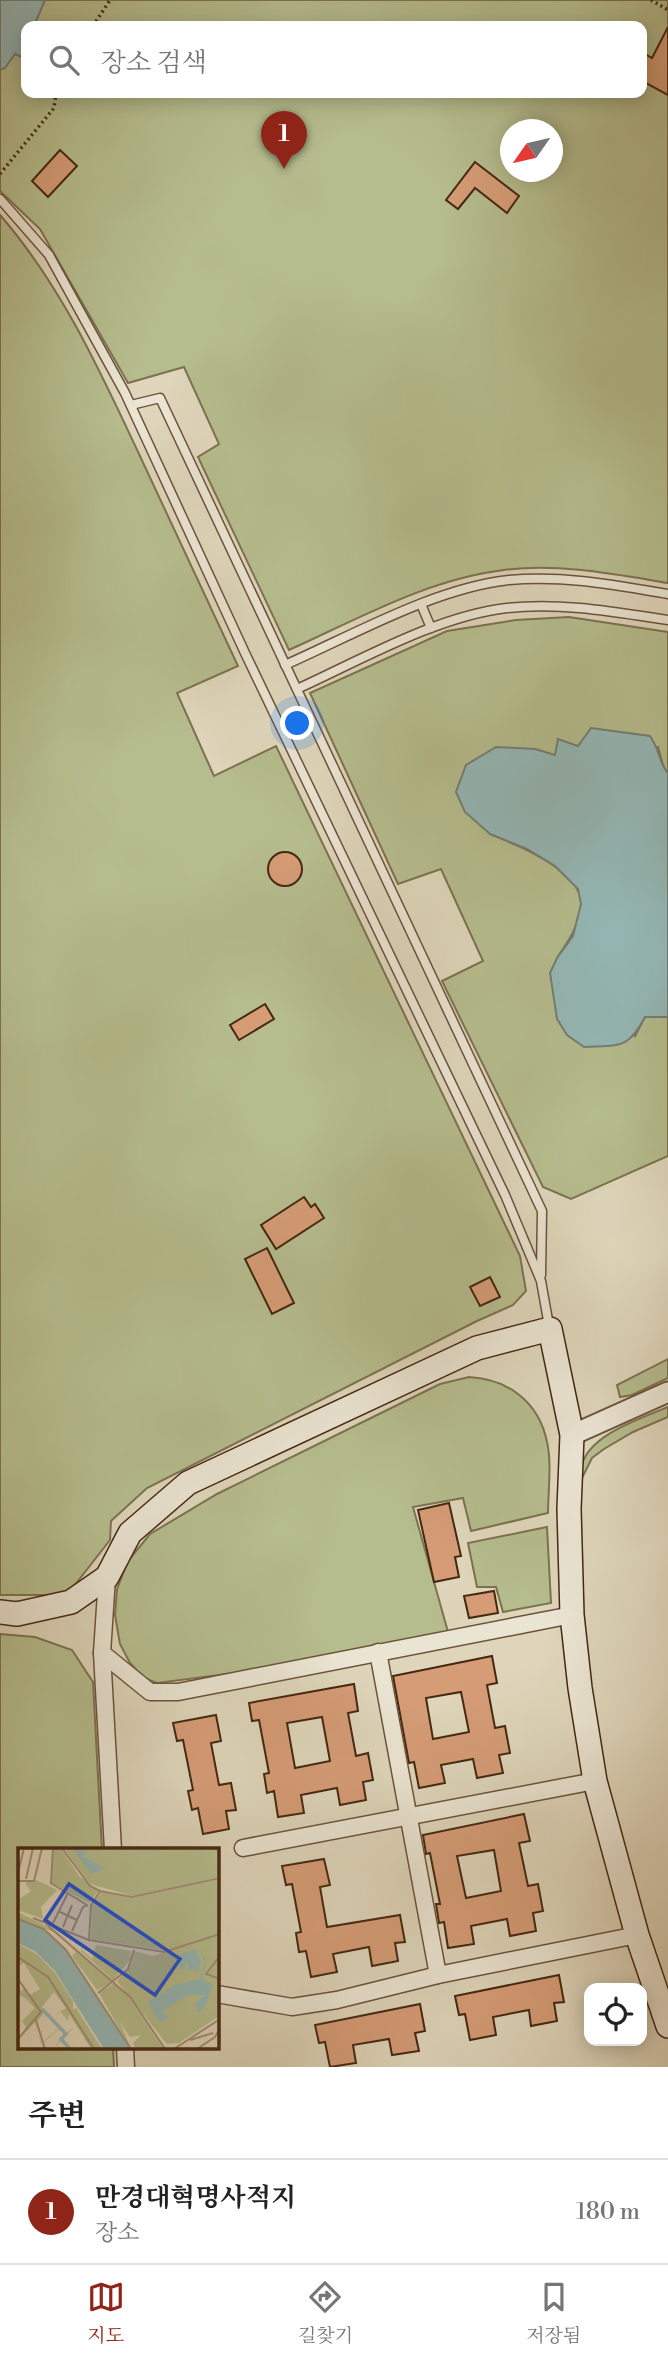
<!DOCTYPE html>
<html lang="ko">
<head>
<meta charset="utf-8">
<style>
  :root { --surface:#fff; --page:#f6f6f6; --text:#222; --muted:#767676; --line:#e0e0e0; --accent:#8f2418 }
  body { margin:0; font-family:"Libre Bodoni","Noto Serif KR",serif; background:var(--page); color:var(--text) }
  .controls { position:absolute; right:21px; bottom:21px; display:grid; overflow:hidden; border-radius:14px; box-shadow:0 4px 18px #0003 }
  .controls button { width:63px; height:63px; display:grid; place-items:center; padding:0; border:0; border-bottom:2px solid var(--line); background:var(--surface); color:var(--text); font:35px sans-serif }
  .compass { position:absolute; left:500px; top:119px; width:63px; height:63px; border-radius:50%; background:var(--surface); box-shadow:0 4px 18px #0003; rotate:236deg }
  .you { position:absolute; left:298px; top:724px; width:24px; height:24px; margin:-18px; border:5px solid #fff; border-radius:50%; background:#1a73e8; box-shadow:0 0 0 10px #1a73e833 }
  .badge { display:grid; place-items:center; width:46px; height:46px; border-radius:50%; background:var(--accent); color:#fff; font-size:23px; font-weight:700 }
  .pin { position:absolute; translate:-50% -58px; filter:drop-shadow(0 2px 4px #0008) }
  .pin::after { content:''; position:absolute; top:37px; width:24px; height:21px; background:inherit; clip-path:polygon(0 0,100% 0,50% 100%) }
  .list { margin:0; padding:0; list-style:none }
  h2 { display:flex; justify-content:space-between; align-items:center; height:91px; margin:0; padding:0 28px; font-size:30px }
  h2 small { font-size:23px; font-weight:400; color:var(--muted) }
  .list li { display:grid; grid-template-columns:46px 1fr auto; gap:21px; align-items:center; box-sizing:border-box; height:105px; padding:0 28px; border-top:2px solid var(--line) }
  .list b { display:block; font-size:26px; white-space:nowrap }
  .list p { margin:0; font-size:23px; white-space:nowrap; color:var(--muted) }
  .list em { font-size:23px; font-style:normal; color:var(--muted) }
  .icon { flex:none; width:38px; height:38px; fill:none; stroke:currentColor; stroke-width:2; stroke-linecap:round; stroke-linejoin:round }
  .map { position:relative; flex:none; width:668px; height:2067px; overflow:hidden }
  .search { position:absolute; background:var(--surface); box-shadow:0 4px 18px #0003; left:21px; right:21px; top:21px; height:77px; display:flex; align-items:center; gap:18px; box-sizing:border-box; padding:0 24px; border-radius:14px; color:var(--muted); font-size:26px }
  .sheet { height:196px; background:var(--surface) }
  nav { display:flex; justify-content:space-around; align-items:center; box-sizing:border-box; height:98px; border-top:2px solid var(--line); background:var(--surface); font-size:19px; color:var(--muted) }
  nav a { display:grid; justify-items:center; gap:4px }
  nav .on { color:var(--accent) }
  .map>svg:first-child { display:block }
  .green { fill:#b5bc8d; stroke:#7d7250; stroke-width:2; fill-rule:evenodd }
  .water { fill:#94b8b6; stroke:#747e74; stroke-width:2 }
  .building { fill:#d59c76; stroke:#452812; stroke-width:2; fill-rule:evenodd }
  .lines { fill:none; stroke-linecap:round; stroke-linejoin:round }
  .service-casing { stroke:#6b533c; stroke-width:11 }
  .minor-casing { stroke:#6b533c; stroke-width:19 }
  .tertiary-casing { stroke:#6b533c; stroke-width:23 }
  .secondary-casing { stroke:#452812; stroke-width:26 }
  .path { stroke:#452812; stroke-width:3.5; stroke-dasharray:2 3.5; stroke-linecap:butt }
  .service { stroke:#eae4d2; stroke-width:8 }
  .minor { stroke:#eae4d2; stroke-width:16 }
  .tertiary { stroke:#eae4d2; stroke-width:19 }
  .secondary { stroke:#eae4d2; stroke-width:23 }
  .inset-river { fill:none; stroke:#94b8b6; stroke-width:3.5 }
  .inset-road { fill:none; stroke:#a19077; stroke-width:2 }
  .view { fill:#1d4ed8; fill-opacity:0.15; stroke:#1d4ed8; stroke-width:3.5 }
  .inset-edge { fill:none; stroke:#452812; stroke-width:3.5 }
</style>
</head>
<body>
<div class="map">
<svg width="668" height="2067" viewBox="0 0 668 2067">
  <rect width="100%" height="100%" fill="#ded5ba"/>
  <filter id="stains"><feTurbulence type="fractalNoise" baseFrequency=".00286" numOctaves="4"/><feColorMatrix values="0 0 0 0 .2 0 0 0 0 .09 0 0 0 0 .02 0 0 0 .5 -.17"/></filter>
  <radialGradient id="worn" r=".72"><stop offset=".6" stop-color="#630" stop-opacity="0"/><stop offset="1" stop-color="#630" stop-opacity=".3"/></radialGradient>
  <g class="green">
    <path d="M0,0H668V583C614,574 558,563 504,570C428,579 358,619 289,650L198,457L219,444L184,367L128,383L40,229L0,191ZM26,26H642V93H26ZM510,130H552V172H510Z"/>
    <path d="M0,215C61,285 100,371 139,454C172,524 205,595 238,666L177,693L214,776L276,746L520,1256L526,1291L513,1305L477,1321L147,1488L111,1521L110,1540L67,1595H0Z"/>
    <path d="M569,617L668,632V773L664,769L658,747L578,746L555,756L535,749L490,834C516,844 582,870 581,904C580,925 568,942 557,958L635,1036L645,1017H668V1156L571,1199L543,1187L442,981L483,961L441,869L398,884L310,693L447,631L516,620Z"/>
    <path d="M668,1359V1378L632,1395L620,1397L617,1385Z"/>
    <path d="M469,1377C508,1379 539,1402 547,1442C552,1464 548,1491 548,1513L471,1531L463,1498L413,1507L448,1632L243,1672L157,1683L144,1678L130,1663L120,1644L115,1615L117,1589L128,1561L150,1534L217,1494L373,1417L440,1384Z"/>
    <path d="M668,1407V1417L633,1432L604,1449L592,1458L580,1482C581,1477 580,1470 582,1465C589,1435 642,1418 668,1407Z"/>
    <path d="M547,1527L551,1603L503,1612L496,1587H477L468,1543Z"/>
    <path d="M0,1634L35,1637L72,1650L93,1682L102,1850H19V2048H113L114,2067H0Z"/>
  </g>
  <g class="water">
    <path d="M0,0H45L34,26H26L24,58L15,54L5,68L0,70Z"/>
    <path d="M591,728L650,736C659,748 660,765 668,773V1017H645C628,1050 619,1045 584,1047L567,1035L557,1019L550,973L557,958L573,936L581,904L578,889L555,866L527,849L490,834L465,812L456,792L466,765L496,747L535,749L555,755L558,739L578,746Z"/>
  </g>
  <g class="building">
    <path d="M668,27V95L642,81V52L652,58Z"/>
    <path d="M60,150L77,166L48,197L32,181Z"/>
    <path d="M475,162L519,196L507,213L475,188L458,209L446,200Z"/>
    <circle cx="285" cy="869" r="17"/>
    <path d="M265,1004L274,1019L239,1040L230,1025Z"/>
    <path d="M304,1197L311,1207L315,1204L324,1218L276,1249L261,1225Z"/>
    <path d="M267,1248L294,1303L272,1314L245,1259Z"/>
    <path d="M490,1277L500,1297L480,1306L470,1287Z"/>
    <path d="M449,1503L461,1556L455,1557L459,1577L434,1582L418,1510Z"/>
    <path d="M494,1591L498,1613L469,1618L464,1596Z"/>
    <path d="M492,1656L497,1683L487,1685L495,1728L505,1726L510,1753L499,1755L503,1773L477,1778L473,1759L441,1765L445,1783L419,1788L414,1762L409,1763L393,1676ZM461,1692L469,1732L433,1739L426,1698Z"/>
    <path d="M354,1684L358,1711L348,1713L356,1756L368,1753L373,1780L363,1782L366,1800L340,1805L337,1788L301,1795L304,1813L278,1817L274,1791L267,1793L264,1774L269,1773L259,1720L252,1721L249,1703ZM322,1717L330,1761L295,1768L287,1723Z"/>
    <path d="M216,1715L221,1741L211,1743L219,1785L231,1783L236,1810L226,1811L229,1829L203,1834L198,1808L192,1810L188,1791L193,1790L183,1740L177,1741L173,1723Z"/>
    <path d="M524,1814L530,1841L519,1843L528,1886L538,1884L543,1911L533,1913L536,1931L510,1936L507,1919L471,1926L474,1944L448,1948L444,1922L439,1923L436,1904H440L430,1853L426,1854L423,1835ZM494,1850L501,1891L466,1898L457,1856Z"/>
    <path d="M324,1859L330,1885L320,1887L327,1927L400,1915L405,1942L395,1943L398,1961L372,1966L369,1947L333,1954L337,1972L311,1977L306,1951L299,1952L296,1933L301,1932L292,1884L286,1885L282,1866Z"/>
    <path d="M559,1975L564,2002L554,2003L557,2021L531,2026L529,2010L493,2017L496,2035L470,2040L465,2014L459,2015L455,1996Z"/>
    <path d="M420,2004L425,2031L415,2033L419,2051L392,2055L389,2039L353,2045L356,2063L330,2067L325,2042L319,2043L315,2025Z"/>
  </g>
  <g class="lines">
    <g class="service-casing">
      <g id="service">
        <path d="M0,199L49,255L125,393L245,653L505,1195L541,1281L549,1326"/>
        <path d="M131,405L160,398L542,1211L541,1275"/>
        <path d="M421,604L431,628"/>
        <path d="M285,665C353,635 435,588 509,580C563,575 615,585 668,594"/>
        <path d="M297,689C361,660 437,616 507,608C561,602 615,612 668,620"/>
      </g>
    </g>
    <g class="minor-casing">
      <g id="minor">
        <path d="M107,1577L102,1653L150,1692H178L572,1615"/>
        <path d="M378,1652L438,1975"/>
        <path d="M102,1653L113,1850"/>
        <path d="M243,1848L595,1781"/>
        <path d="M217,1994L292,2007L337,2000L438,1975L637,1935"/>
        <path d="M125,2048L126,2067"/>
      </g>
    </g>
    <g class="tertiary-casing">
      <path id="tertiary" d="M572,1435L668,1392"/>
    </g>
    <g class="secondary-casing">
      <path id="secondary" d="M0,1612L17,1614L71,1602L107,1577L130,1533L188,1483L477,1348L550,1329L572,1435L569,1509L572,1615L580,1688L595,1781L637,1935L668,2026"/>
    </g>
    <g class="path">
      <path d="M651,0L668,10"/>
      <path d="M93,26L110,0"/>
      <path d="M0,174L54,108L56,93"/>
    </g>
    <use href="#service" class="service"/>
    <use href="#minor" class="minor"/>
    <use href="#tertiary" class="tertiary"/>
    <use href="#secondary" class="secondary"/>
  </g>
  <g transform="translate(18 1848)">
    <rect width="201" height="201" fill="#ded5ba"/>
    <path d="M36,0H43L61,28L80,43L71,55L33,34ZM46,0H201V29L115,48L72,36ZM201,31V86L151,103L73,91L74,57L83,44L114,50ZM18,32L39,42L23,59L25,71L0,62V52L13,43L7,35ZM0,64L39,84L93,134L79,142L54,108L58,104L52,97L36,84L0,70ZM201,87V168L161,195L149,196L99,133L113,117L116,103L135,108ZM65,94L64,102L74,111L78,97L113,103L112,112L95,132L63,103ZM0,96L20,107L37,125L55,153V162L58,160L84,201H73L51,166L50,173L42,163L34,170L48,185L56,179L35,201L46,186L41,181L24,196L25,201L20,186L24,195L41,180L34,173L21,185L34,173L26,165L18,174L20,185L17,174L0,192L8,179L4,173L17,160L12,155L0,168L12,155L8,151L0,159L8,151L0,146V139L5,144V139L12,147L22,141L6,115L0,118ZM36,144L48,160L33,170L24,159ZM96,135L109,147L145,201H118L115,195L123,187L112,189L102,174L113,201L81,145Z" fill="#b5bc8d" fill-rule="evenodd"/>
    <path d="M54,0H72L64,8L87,20L73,26ZM0,71L27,82L48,102L112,201H86L37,123L18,104L0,95ZM180,96L188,113L184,132L195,136L188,157L180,165L177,155L187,147H170L144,163L150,169L142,175L130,154L157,137L182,131L187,114ZM177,101L183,113L180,123L171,122L169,113L166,122L162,121L158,108Z" fill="#94b8b6"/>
    <path class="inset-river" d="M24,161L48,186L43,191L52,201"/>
    <path class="inset-road" d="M35,0L33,35L69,57M44,0L72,38L82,43M0,25L6,0M8,31L15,0M0,33H16L24,0M40,63L59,72M15,70L71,92L73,57L82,43L114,49L202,30M0,71L26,81L48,102L113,201M35,75L50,45M28,76L112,149L147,201M45,79L54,57M54,83L65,59L70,57M71,92L146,104L202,86M202,108L188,126L202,131M0,109L30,129L76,201M0,131L23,164L0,191M80,145L110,121L116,102M18,172L27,201M172,192L195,185M156,201L202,171M179,201L197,189L202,180"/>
    <path class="view" d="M51,36L162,111L137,147L27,72Z"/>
    <rect width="201" height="201" class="inset-edge"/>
  </g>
  <rect width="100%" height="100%" filter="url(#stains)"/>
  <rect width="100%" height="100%" fill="url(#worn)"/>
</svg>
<div class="controls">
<button><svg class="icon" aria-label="locate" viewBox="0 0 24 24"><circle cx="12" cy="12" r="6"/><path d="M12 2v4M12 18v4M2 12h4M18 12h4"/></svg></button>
</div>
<svg class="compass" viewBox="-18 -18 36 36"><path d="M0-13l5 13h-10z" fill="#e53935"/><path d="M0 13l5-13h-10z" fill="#767676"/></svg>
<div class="you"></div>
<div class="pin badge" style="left:284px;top:169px">1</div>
<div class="search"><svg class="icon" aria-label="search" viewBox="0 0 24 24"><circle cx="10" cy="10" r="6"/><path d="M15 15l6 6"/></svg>장소 검색</div>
</div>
<section class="sheet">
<h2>주변<small></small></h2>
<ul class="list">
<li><span class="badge">1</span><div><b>만경대혁명사적지</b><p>장소</p></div><em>180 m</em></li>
</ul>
</section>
<nav>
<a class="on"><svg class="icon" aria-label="map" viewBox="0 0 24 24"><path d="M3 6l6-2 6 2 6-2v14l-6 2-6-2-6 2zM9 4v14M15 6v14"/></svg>지도</a>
<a><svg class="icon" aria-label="directions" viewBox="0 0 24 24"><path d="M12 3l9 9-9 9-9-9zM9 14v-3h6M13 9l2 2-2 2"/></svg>길찾기</a>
<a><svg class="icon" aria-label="saved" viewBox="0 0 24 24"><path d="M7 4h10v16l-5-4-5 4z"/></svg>저장됨</a>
</nav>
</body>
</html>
